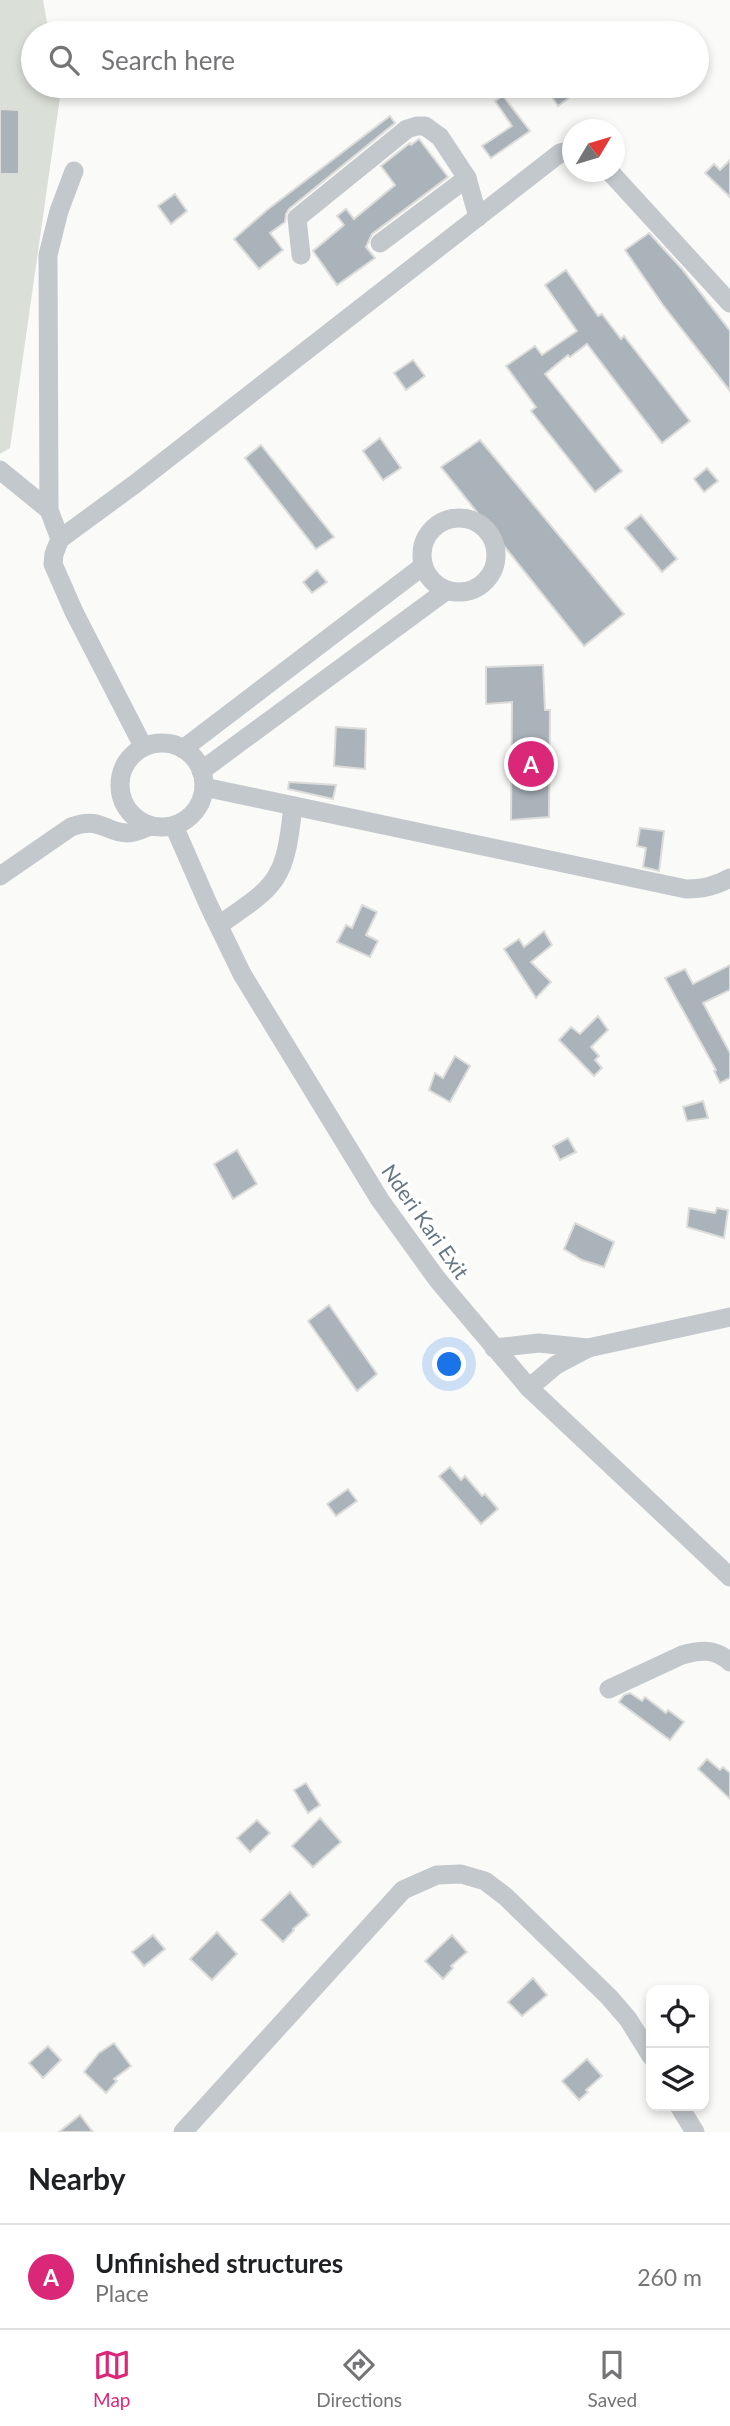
<!DOCTYPE html>
<html lang="en">
<head>
<meta charset="utf-8">
<style>
  :root { --surface:#fff; --page:#f6f6f6; --text:#202124; --muted:#757577; --line:#e0e0e0; --accent:#db2777 }
  body { margin:0; font-family:Lato,sans-serif; background:var(--page); color:var(--text) }
  .controls { position:absolute; right:21px; bottom:21px; display:grid; overflow:hidden; border-radius:14px; box-shadow:0 4px 10px #0003 }
  .controls button { width:63px; height:63px; display:grid; place-items:center; padding:0; border:0; border-bottom:2px solid var(--line); background:var(--surface); color:var(--text); font:35px sans-serif }
  .compass { position:absolute; left:562px; top:119px; width:63px; height:63px; border-radius:50%; background:var(--surface); box-shadow:0 4px 10px #0003; rotate:52deg }
  .you { position:absolute; left:450px; top:1365px; width:24px; height:24px; margin:-18px; border:5px solid #fff; border-radius:50%; background:#1a73e8; box-shadow:0 0 0 10px #1a73e833 }
  .badge { display:grid; place-items:center; width:46px; height:46px; border-radius:50%; background:var(--accent); color:#fff; font-size:23px; font-weight:700 }
  .pin { position:absolute; translate:-50% -50%; border:4px solid #fff; box-shadow:0 2px 7px #0006 }
  .list { margin:0; padding:0; list-style:none }
  h2 { display:flex; justify-content:space-between; align-items:center; height:91px; margin:0; padding:0 28px; font-size:30px }
  h2 small { font-size:23px; font-weight:400; color:var(--muted) }
  .list li { display:grid; grid-template-columns:46px 1fr auto; gap:21px; align-items:center; box-sizing:border-box; height:105px; padding:0 28px; border-top:2px solid var(--line) }
  .list b { display:block; font-size:26px; white-space:nowrap }
  .list p { margin:0; font-size:23px; white-space:nowrap; color:var(--muted) }
  .list em { font-size:23px; font-style:normal; color:var(--muted) }
  .icon { flex:none; width:38px; height:38px; fill:none; stroke:currentColor; stroke-width:2; stroke-linecap:round; stroke-linejoin:round }
  .map { position:relative; flex:none; width:730px; height:2132px; overflow:hidden }
  .search { position:absolute; background:var(--surface); box-shadow:0 4px 10px #0003; left:21px; right:21px; top:21px; height:77px; display:flex; align-items:center; gap:18px; box-sizing:border-box; padding:0 24px; border-radius:38px; color:var(--muted); font-size:26px }
  .sheet { height:196px; background:var(--surface) }
  nav { display:flex; justify-content:space-around; align-items:center; box-sizing:border-box; height:98px; border-top:2px solid var(--line); background:var(--surface); font-size:19px; color:var(--muted) }
  nav a { display:grid; justify-items:center; gap:4px }
  nav .on { color:var(--accent) }
  .map>svg:first-child { display:block }
  .green { fill:#dadfd7 }
  .building { fill:#aab3b9; stroke:#dcdcda; stroke-width:2 }
  .lines { fill:none; stroke-linecap:round; stroke-linejoin:round }
  .minor { stroke:#c3c8cc; stroke-width:19 }
  .labels { text-anchor:middle; dominant-baseline:central; stroke-width:7; stroke-linejoin:round; paint-order:stroke }
  .street-label { font-size:21px; fill:#657683; stroke:#fff }
</style>
</head>
<body>
<div class="map">
<svg width="730" height="2132" viewBox="0 0 730 2132">
  <rect width="100%" height="100%" fill="#fafaf8"/>
  <path class="green" d="M0,0H43L49,33H33V86H60L61,90L10,448L0,454Z"/>
  <g class="building">
    <path d="M556,86H585L558,106L548,91Z"/>
    <path d="M503,96L530,131L491,158L482,146L512,126L495,101Z"/>
    <path d="M0,109L19,110V174H0Z"/>
    <path d="M390,116L395,123L289,209L286,214L285,222L270,233L283,250L259,269L234,239L267,210Z"/>
    <path d="M419,139L448,177L372,234L366,247L375,258L337,285L313,251L344,225L337,216L346,209L354,219L395,185L381,166L410,143L411,145Z"/>
    <path d="M730,160V197L705,173L714,164L720,170Z"/>
    <path d="M175,194L187,211L171,224L158,206Z"/>
    <path d="M649,233L682,269L730,331V391L663,305L625,250Z"/>
    <path d="M566,270L598,316L602,314L621,339L624,336L690,421L662,443L587,344L570,357L568,355L545,374L622,471L595,492L531,411L536,407L506,366L535,346L542,355L577,331L545,285Z"/>
    <path d="M413,360L425,376L406,390L394,373Z"/>
    <path d="M380,438L401,468L383,480L363,451Z"/>
    <path d="M480,440L624,614L584,646L441,467Z"/>
    <path d="M261,445L334,537L316,549L245,458Z"/>
    <path d="M707,468L718,481L704,492L694,479Z"/>
    <path d="M641,515L677,559L662,572L625,528Z"/>
    <path d="M317,570L327,582L312,593L303,582Z"/>
    <path d="M543,665L545,710H550L549,817L511,820L512,702L486,704V667Z"/>
    <path d="M336,727L366,729L365,769L334,766Z"/>
    <path d="M289,782L336,785L333,799L288,789Z"/>
    <path d="M640,828L664,831L659,871L643,867L646,848L637,846Z"/>
    <path d="M362,905L377,912L366,935L378,941L370,957L337,942L346,925L352,928Z"/>
    <path d="M544,931L552,945L531,962L551,982L536,998L504,949L519,939L524,947Z"/>
    <path d="M730,965V990L703,1003L730,1053V1078L720,1083L714,1071L716,1070L665,978L685,969L693,984Z"/>
    <path d="M598,1016L608,1030L591,1047L599,1056L595,1060L602,1068L594,1076L559,1040L571,1027L580,1034Z"/>
    <path d="M455,1056L470,1066L450,1102L429,1090L435,1073L443,1078Z"/>
    <path d="M703,1101L708,1118L687,1121L683,1107Z"/>
    <path d="M568,1138L576,1152L560,1160L553,1146Z"/>
    <path d="M237,1150L257,1184L233,1199L214,1164Z"/>
    <path d="M689,1208L715,1213L717,1208L728,1210L724,1238L687,1227Z"/>
    <path d="M575,1223L614,1242L604,1267L582,1260L564,1249Z"/>
    <path d="M329,1305L377,1374L357,1391L308,1321Z"/>
    <path d="M450,1467L461,1480L465,1476L482,1496L485,1494L498,1509L481,1524L439,1476Z"/>
    <path d="M348,1489L357,1501L336,1516L327,1504Z"/>
    <path d="M630,1693L642,1701L645,1697L666,1713L668,1710L684,1722L670,1740L619,1702L624,1695Z"/>
    <path d="M707,1759L720,1770L723,1767L730,1773V1799L698,1769Z"/>
    <path d="M306,1783L320,1805L308,1813L294,1790Z"/>
    <path d="M320,1818L341,1842L313,1867L292,1846Z"/>
    <path d="M257,1820L270,1833L250,1852L237,1838Z"/>
    <path d="M290,1892L309,1915L293,1929L294,1930L283,1942L261,1920Z"/>
    <path d="M217,1932L237,1954L212,1980L190,1959Z"/>
    <path d="M153,1935L165,1949L144,1966L132,1952Z"/>
    <path d="M452,1935L467,1952L451,1966L453,1968L443,1979L425,1961Z"/>
    <path d="M533,1978L547,1995L522,2016L508,2002Z"/>
    <path d="M114,2043L131,2066L114,2079L117,2081L106,2093L84,2072L99,2053Z"/>
    <path d="M48,2046L61,2060L43,2078L29,2063Z"/>
    <path d="M587,2059L602,2076L586,2090L588,2092L579,2100L562,2081Z"/>
    <path d="M80,2115L93,2132H59Z"/>
  </g>
  <g class="lines">
    <g class="minor">
      <path d="M610,172L730,303"/>
      <path d="M380,243L467,178"/>
      <path d="M301,255L297,218L407,129L417,126H425L440,137L467,178L478,217"/>
      <path d="M0,470L49,510L60,539"/>
      <path d="M49,510L48,255L59,211L74,171"/>
      <circle cx="459" cy="555" r="37"/>
      <circle cx="162" cy="785" r="42"/>
      <path d="M143,746L74,612L53,564L54,554L60,539L135,484L560,153L572,150"/>
      <path d="M183,749L423,566"/>
      <path d="M201,771L447,590"/>
      <path d="M204,787L686,889C703,889 715,886 730,878"/>
      <path d="M174,826L209,906L242,974L380,1200L437,1279L529,1388L730,1577"/>
      <path d="M0,876L71,827C102,816 105,833 128,833C136,833 143,829 150,826"/>
      <path d="M219,925C279,884 285,880 293,806"/>
      <path d="M494,1348L539,1343L588,1348L556,1365L529,1388"/>
      <path d="M588,1348L730,1317"/>
      <path d="M609,1689L682,1655C700,1650 715,1648 730,1662"/>
      <path d="M679,2106L695,2132"/>
      <path d="M183,2132L403,1890L437,1875L461,1874L485,1881L506,1897L609,1997L628,2019L651,2056"/>
    </g>
  </g>
  <g class="labels">
    <g class="street-label">
      <text transform="translate(426 1221) rotate(55)">Nderi Kari Exit</text>
    </g>
  </g>
</svg>
<div class="controls">
<button><svg class="icon" aria-label="locate" viewBox="0 0 24 24"><circle cx="12" cy="12" r="6"/><path d="M12 2v4M12 18v4M2 12h4M18 12h4"/></svg></button>
<button><svg class="icon" aria-label="layers" viewBox="0 0 24 24"><path d="M12 4l9 5-9 5-9-5zM3 14l9 5 9-5"/></svg></button>
</div>
<svg class="compass" viewBox="-18 -18 36 36"><path d="M0-13l5 13h-10z" fill="#e53935"/><path d="M0 13l5-13h-10z" fill="#757577"/></svg>
<div class="you"></div>
<div class="pin badge" style="left:531px;top:764px">A</div>
<div class="search"><svg class="icon" aria-label="search" viewBox="0 0 24 24"><circle cx="10" cy="10" r="6"/><path d="M15 15l6 6"/></svg>Search here</div>
</div>
<section class="sheet">
<h2>Nearby<small></small></h2>
<ul class="list">
<li><span class="badge">A</span><div><b>Unfinished structures</b><p>Place</p></div><em>260 m</em></li>
</ul>
</section>
<nav>
<a class="on"><svg class="icon" aria-label="map" viewBox="0 0 24 24"><path d="M3 6l6-2 6 2 6-2v14l-6 2-6-2-6 2zM9 4v14M15 6v14"/></svg>Map</a>
<a><svg class="icon" aria-label="directions" viewBox="0 0 24 24"><path d="M12 3l9 9-9 9-9-9zM9 14v-3h6M13 9l2 2-2 2"/></svg>Directions</a>
<a><svg class="icon" aria-label="saved" viewBox="0 0 24 24"><path d="M7 4h10v16l-5-4-5 4z"/></svg>Saved</a>
</nav>
</body>
</html>
